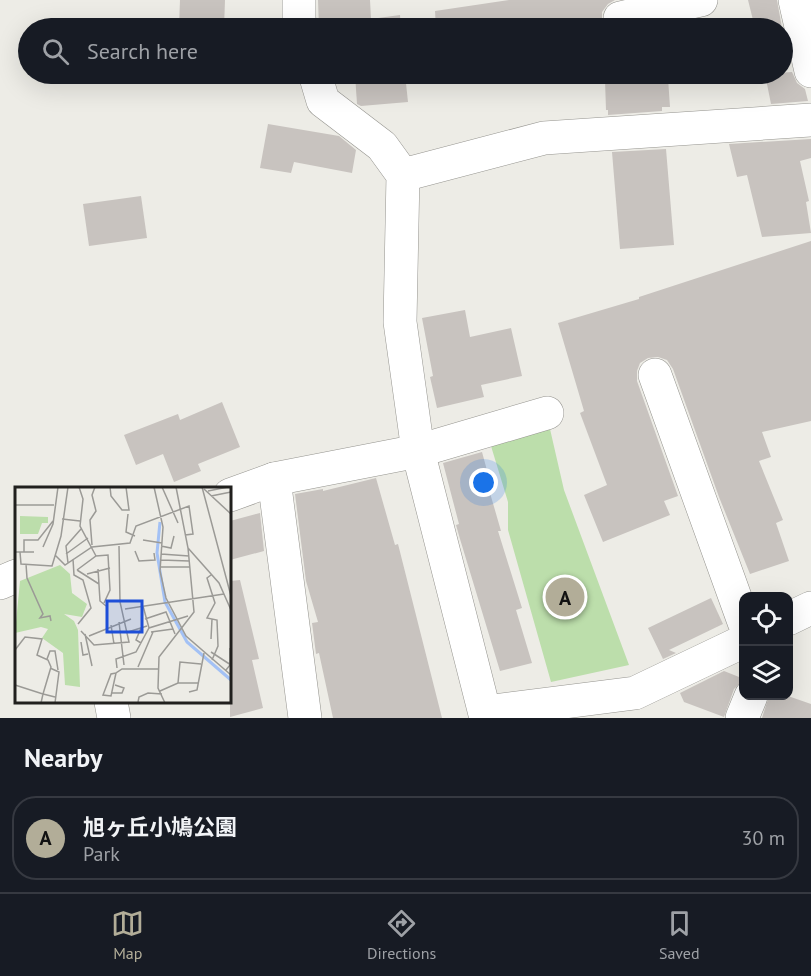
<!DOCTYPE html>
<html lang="en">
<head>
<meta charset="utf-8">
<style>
  :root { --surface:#171b24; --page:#20242c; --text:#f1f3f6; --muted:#9ea1a6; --line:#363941; --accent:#b2ad98 }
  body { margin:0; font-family:"PT Sans","Noto Sans JP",sans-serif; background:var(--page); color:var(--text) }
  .controls { position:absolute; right:18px; bottom:18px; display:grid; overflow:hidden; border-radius:12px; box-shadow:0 6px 24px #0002 }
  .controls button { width:54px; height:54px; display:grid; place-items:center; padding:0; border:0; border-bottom:2px solid var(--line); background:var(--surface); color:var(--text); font:30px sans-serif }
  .you { position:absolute; left:484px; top:483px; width:21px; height:21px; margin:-15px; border:4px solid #fff; border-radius:50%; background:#1a73e8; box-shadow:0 0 0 9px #1a73e833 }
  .badge { display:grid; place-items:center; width:39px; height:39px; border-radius:50%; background:var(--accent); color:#111; font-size:20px; font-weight:700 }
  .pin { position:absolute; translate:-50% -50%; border:3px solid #fff; box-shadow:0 2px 6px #0006 }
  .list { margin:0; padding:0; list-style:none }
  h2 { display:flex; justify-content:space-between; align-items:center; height:78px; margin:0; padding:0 24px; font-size:26px }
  h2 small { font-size:20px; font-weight:400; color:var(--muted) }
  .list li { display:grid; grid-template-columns:39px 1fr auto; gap:18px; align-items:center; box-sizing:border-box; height:84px; margin:0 12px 12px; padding:0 12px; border:2px solid var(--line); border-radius:24px }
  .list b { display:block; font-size:22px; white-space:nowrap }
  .list p { margin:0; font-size:20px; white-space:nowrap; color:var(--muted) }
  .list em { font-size:20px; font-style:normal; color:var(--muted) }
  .icon { flex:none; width:33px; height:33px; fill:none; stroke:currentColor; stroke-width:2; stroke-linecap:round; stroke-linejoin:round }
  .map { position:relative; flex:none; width:811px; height:718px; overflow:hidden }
  .search { position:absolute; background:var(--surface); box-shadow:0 6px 24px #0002; left:18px; right:18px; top:18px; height:66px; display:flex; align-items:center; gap:15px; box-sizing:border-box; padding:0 21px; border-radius:33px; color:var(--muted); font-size:22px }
  .sheet { height:174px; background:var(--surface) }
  nav { display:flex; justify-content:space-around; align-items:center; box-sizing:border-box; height:84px; border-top:2px solid var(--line); background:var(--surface); font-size:16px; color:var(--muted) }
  nav a { display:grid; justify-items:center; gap:3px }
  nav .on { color:var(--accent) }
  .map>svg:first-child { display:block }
  .green { fill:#bcdeab }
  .building { fill:#c8c3bf }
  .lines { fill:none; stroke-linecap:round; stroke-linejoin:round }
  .minor-casing { stroke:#95948f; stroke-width:34 }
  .minor { stroke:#fff; stroke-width:33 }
  .inset-river { fill:none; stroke:#a3c1f5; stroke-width:3 }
  .inset-road { fill:none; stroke:#9b9a96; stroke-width:1.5 }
  .view { fill:#1d4ed8; fill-opacity:0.15; stroke:#1d4ed8; stroke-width:3 }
  .inset-edge { fill:none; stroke:#21201e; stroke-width:3 }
</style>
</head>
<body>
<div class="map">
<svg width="811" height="718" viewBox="0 0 811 718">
  <rect width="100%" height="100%" fill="#edece6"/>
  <path class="green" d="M550,429L564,490L629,665L551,682L508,530V502L491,446Z"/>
  <g class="building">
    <path d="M180,0H225L224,28L179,27Z"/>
    <path d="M318,0H370L371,19L400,15L401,28H319Z"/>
    <path d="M509,0H615L608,4L602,12V21L605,28H436L435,11Z"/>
    <path d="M748,0H777L782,28H755Z"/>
    <path d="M699,20L701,28H659Z"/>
    <path d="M792,72L797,83L805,89L808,101L771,104L765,74Z"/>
    <path d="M355,74H405L408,102L361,106L357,104Z"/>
    <path d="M668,78L670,107H662V111L608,115V110H606L605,80Z"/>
    <path d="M268,124L339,136L356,150L352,173L294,162L291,173L260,168Z"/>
    <path d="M811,139V158L800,161L809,201L806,202L811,233L762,237L747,175L737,177L729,144Z"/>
    <path d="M666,149L674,245L620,249L612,152Z"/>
    <path d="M141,196L147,238L89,246L83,204Z"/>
    <path d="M811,241V421L762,432L771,457L759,461L783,520L776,523L789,561L750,574L719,497L673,369L667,360L658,357L648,358L640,363L637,371V381L678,496L664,501L670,515L603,542L584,495L607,485L580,413L584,411L558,323L639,299V297Z"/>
    <path d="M465,310L470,337L511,328L522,376L481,385L484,397L437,408L430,377L433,376L422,318Z"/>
    <path d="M222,402L240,447L198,464L201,471L174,482L163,454L136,465L124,435L178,414L180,420Z"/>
    <path d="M482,452L491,485L488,486L501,531H498L522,608L516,610L532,663L500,671L460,539L456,525L459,524L443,463Z"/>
    <path d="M376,478L395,545L398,544L442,718H333L319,653L316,654L312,623L318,622L306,581L295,494L323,489V491Z"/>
    <path d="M260,513L264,551L230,560V521Z"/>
    <path d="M240,580L259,659L252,660L263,708L230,717V581Z"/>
    <path d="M711,598L723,624L669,650L676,653L663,659L648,628Z"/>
    <path d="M724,671L744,679L734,689L724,717L684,702L680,693Z"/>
    <path d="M769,696H788L811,704V718H762Z"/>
  </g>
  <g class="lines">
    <g class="minor-casing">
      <g id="minor">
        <path d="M299,0V19L301,28"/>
        <path d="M795,0L811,71"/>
        <path d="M620,18L701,0"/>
        <path d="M315,74L323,101L382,146L403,175L400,322L418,451L486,718"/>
        <path d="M403,175L544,138L811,120"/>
        <path d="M655,375L744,622"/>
        <path d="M274,479L305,718"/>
        <path d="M230,495L274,479L418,451L547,413"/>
        <path d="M0,583L16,576"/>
        <path d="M788,619L811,608"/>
        <path d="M111,702L114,718"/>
        <path d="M485,712L635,693L744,641"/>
        <path d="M742,718L751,696"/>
      </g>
    </g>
    <use href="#minor" class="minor"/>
  </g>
  <g transform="translate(15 487)">
    <rect width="216" height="216" fill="#edece6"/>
    <path d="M5,29L33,30V36H27L23,47H5ZM45,78L55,87L57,106L72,117L67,130L49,127L59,134L63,143L65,200L50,198L48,166L27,151L33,142L26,140L0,146L5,94Z" fill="#bcdeab"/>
    <path class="inset-river" d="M145,35L142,66L150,115L172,155L216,193"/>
    <path class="inset-road" d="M64,0L68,12L65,39L81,69M95,0L96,9L107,23H114L111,0M139,0L148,40L145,84L151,111L171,149L216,188M147,0L163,36M187,0L216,109M189,2L216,27M193,4L213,0M196,9L216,5M0,18H39M113,27L111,45L120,49M47,32L65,34M128,53L147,56M77,58L75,33L81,24L77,8L80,0M146,59L156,61L159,49M28,60L38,37L43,0M173,61L204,96L216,123M120,64L124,74L140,73L139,66M0,65H19M5,65L6,77L37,79L46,49L53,0M9,65V53H23L38,34M51,67L73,51M146,67L174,69M40,68L50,78L77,60L115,56L121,39L174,19L178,47L170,48M58,72L59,88L68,93L76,121L63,137M146,73L174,74M53,76L51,59L66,42M11,77L12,91L28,127L25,131L35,129L36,134M145,80H175M83,82L85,114L91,119M62,83L81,69L93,68L95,103L89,116M62,83L84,97M72,87L95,81M196,88L192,91L200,116L192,131L202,133L203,159L197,173M128,119L134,141M110,122L209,107M130,132L151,125L160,147M104,135L109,178M96,138L99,157M126,141L121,153L126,156M66,144L79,158L114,155L105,115L104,59M113,145L132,139M136,145L158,142M70,147L77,179M74,149L116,132M196,152L197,132M66,155L68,168L73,167M0,163L10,150L27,152L22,168L33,173L36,180L28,207L40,210M196,165L216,178M32,172L35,164H40L43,183M123,180L138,145M35,181L44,185L40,216M102,181L101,172L121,165L134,141L173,129M211,183L215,178V161M101,186L96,187L88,208L96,209L101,186L107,182H144M163,196L165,175L186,177M0,198L28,207L26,216M145,204L163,196H184M174,205L182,203L189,166M97,206H107L109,201L100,198M123,215L124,210L133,206L147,207M150,216L143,201L144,170L179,125L173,61L161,0"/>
    <path class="view" d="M92,114H127V145H92Z"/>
    <rect width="216" height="216" class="inset-edge"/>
  </g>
</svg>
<div class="controls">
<button><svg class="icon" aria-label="locate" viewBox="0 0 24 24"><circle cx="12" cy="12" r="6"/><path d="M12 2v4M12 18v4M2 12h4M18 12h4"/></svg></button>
<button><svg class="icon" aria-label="layers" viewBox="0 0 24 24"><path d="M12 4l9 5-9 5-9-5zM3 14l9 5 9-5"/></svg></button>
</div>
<div class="you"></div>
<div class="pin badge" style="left:565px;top:597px">A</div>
<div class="search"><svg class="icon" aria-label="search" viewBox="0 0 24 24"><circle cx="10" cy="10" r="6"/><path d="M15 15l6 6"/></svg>Search here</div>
</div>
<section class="sheet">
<h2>Nearby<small></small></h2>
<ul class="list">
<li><span class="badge">A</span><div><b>旭ヶ丘小鳩公園</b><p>Park</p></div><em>30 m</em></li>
</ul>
</section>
<nav>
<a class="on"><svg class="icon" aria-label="map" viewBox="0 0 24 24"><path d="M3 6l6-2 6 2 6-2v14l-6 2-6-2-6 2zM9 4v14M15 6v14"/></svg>Map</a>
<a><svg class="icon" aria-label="directions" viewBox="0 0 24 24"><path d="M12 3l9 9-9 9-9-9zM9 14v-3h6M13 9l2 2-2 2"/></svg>Directions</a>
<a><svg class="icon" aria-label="saved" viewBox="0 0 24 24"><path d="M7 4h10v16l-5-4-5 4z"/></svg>Saved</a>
</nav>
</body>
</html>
